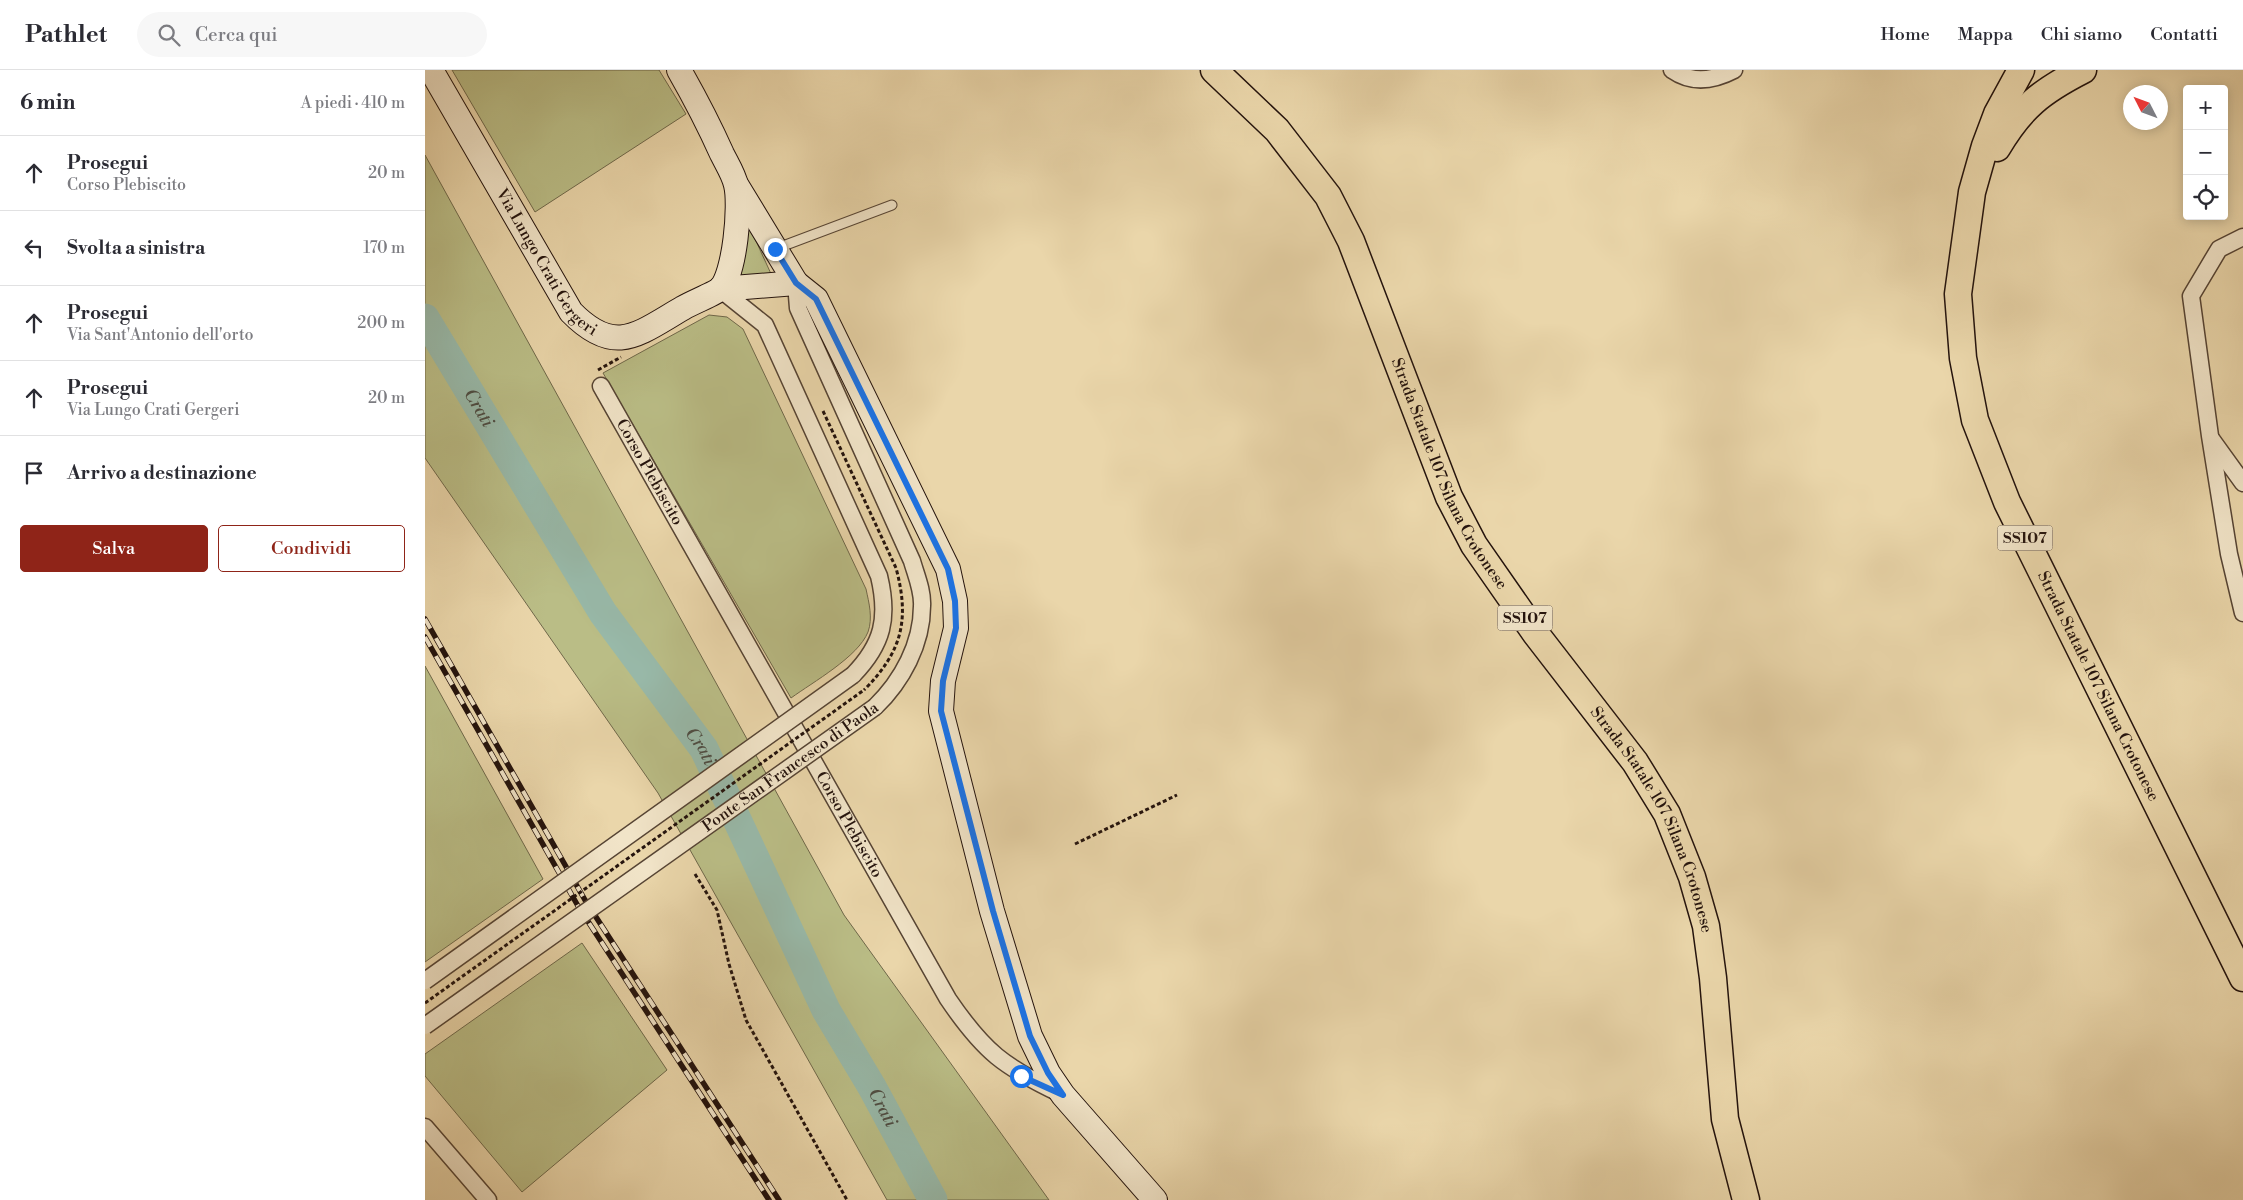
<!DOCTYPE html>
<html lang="it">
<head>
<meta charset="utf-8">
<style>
  :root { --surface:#fff; --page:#f7f7f7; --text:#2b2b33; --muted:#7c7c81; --line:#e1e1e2; --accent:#8f2418 }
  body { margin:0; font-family:"Libre Bodoni",serif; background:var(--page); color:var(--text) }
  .controls { position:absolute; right:15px; top:15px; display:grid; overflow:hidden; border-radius:5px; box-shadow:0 2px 12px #0003 }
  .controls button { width:45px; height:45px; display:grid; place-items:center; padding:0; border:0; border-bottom:1px solid var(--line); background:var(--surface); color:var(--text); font:25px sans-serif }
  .compass { position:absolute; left:1698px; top:15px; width:45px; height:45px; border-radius:50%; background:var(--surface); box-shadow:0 2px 12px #0003; rotate:312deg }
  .stop { position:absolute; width:15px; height:15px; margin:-11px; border:4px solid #1a73e8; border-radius:50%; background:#fff }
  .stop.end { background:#1a73e8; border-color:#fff; box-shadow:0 1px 5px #0008 }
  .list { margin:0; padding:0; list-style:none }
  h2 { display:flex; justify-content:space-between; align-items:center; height:65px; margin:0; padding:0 20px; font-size:21px }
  h2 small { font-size:16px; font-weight:400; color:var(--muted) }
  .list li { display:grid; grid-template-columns:32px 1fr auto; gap:15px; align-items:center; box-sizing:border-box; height:75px; padding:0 20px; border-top:1px solid var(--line) }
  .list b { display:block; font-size:19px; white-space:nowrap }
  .list p { margin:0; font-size:16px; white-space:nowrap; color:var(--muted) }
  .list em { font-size:16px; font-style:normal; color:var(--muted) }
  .actions { display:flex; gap:10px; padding:15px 20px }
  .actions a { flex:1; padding:11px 0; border:1px solid var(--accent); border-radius:5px; text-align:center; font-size:18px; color:var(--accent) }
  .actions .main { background:var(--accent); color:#fff }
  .icon { flex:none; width:28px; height:28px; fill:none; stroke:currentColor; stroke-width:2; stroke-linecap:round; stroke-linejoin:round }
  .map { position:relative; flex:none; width:1818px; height:1130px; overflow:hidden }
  header { display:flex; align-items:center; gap:30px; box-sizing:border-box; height:70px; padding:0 25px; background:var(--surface); border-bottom:1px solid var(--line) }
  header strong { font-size:24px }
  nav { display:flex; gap:28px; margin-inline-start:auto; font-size:18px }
  .search { width:350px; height:45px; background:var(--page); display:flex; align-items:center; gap:12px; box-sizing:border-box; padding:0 18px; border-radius:28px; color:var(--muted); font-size:19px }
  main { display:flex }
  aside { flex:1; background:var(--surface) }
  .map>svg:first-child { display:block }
  .green { fill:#babd86; stroke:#6f684a }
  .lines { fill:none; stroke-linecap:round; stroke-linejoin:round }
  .river { stroke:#98b9a9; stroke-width:29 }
  .lane-casing { stroke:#564434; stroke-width:11 }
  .street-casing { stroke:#564434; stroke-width:19 }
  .secondary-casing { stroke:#24130d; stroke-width:26 }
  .primary-casing { stroke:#24130d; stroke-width:29 }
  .path { stroke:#24130d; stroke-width:3; stroke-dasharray:4 2.5; stroke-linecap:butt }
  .lane { stroke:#f1e4c8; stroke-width:9 }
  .street { stroke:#f1e4c8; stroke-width:16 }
  .secondary { stroke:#f1e4c8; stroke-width:24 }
  .primary { stroke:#ead6aa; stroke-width:26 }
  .rail-casing { stroke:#24130d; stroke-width:5.5 }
  .rail { stroke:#f1e4c8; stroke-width:4; stroke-dasharray:11; stroke-linecap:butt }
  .street-bridge-casing { stroke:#564434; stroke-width:19; stroke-linecap:butt }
  .path-bridge { stroke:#24130d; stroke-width:3; stroke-dasharray:4 2.5; stroke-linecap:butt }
  .street-bridge { stroke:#f1e4c8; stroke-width:16 }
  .route { stroke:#1a73e8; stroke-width:6 }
  .labels { text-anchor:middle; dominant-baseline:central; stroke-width:4.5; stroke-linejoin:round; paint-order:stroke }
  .shield { fill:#f1e4c8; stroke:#625245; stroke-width:1 }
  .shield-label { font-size:15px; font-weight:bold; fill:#24130d }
  .street-label { font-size:16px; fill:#24130d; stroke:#f1e4c8 }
  .water-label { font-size:18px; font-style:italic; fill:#4d4d44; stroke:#f1e4c8 }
</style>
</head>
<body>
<header>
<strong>Pathlet</strong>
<div class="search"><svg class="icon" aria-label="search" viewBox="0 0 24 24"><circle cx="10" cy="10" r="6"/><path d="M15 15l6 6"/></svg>Cerca qui</div>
<nav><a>Home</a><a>Mappa</a><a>Chi siamo</a><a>Contatti</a></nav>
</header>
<main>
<aside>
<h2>6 min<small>A piedi · 410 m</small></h2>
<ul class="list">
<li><svg class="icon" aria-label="ahead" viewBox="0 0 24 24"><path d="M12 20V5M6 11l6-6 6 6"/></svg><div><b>Prosegui</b><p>Corso Plebiscito</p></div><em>20 m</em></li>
<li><svg class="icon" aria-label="left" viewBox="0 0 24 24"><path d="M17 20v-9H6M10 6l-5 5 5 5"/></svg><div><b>Svolta a sinistra</b></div><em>170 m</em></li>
<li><svg class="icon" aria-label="ahead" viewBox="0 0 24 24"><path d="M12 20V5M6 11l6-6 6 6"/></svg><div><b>Prosegui</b><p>Via Sant'Antonio dell'orto</p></div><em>200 m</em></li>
<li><svg class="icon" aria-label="ahead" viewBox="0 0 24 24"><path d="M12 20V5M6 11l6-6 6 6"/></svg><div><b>Prosegui</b><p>Via Lungo Crati Gergeri</p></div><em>20 m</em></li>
<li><svg class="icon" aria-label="arrive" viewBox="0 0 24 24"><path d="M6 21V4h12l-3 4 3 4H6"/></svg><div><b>Arrivo a destinazione</b></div></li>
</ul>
<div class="actions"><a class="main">Salva</a><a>Condividi</a></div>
</aside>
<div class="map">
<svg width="1818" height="1130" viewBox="0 0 1818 1130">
  <rect width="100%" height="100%" fill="#ead6aa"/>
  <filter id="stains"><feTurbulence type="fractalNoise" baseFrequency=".004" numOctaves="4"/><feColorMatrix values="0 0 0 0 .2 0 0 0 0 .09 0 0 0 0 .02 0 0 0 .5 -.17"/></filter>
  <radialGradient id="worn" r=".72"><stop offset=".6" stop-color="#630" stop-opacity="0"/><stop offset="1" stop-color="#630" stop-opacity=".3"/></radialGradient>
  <g class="green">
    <path d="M27,0H234L261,44L110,142Z"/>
    <path d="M0,85L419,845L624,1130H462L233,723L0,388Z"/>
    <path d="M320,147L347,206L305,211Z"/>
    <path d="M284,245L302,247L318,259L441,519C444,533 448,548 443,562C433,587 388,612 366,628L178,303Z"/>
    <path d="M0,596L118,809L0,892Z"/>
    <path d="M157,873L242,1000L97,1122L0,1006V984Z"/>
  </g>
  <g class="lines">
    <path class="river" id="s1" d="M0,248L178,543L279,679L401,940L447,1017L508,1130"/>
    <g class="lane-casing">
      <path id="lane" d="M350,179L467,135"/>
    </g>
    <g class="street-casing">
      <g id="street">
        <path d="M1247,0C1267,14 1288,11 1309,0"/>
        <path d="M1818,167L1794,179L1766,226L1785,366L1804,484L1818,543"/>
        <path d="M371,213L373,238L487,491C491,505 498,521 497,536C497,574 477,611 450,637"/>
        <path d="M295,219L340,255L454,506C464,548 458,574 428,605"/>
        <path id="s2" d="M176,316L523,929C559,982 579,997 636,1024"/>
        <path d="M1787,370L1818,413"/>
        <path d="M0,1057L63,1130"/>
      </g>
    </g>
    <g class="secondary-casing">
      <g id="secondary">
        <path id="s3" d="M6,0L146,242C190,287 213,264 258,238C266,233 291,223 295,219C310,205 316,134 311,115C309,105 302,94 297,84C284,55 270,28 254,0"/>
        <path d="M312,116L371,213L391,229L523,499L530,531L531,558L518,611L516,641L567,841L605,966L623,1003L638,1025L730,1130"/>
        <path d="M295,219L371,213"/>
      </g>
    </g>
    <g class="primary-casing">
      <g id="primary">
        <path id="s4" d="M789,0L852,60L903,126L926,171L1024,427L1049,475L1111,564L1210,692L1242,744L1267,807L1281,856L1288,908L1300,1049L1321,1130"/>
        <path id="s5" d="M1596,0L1572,44L1560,76L1547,122L1533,224L1538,288L1550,350L1582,432L1818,908"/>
        <path d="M1572,78C1596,37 1617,21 1658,0"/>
      </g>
    </g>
    <g class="path">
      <path d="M173,300L196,287"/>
      <path d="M398,341L471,498C485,550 477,582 439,620"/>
      <path d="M650,774L752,725"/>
      <path d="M270,804L292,840L304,894L321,950L422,1130"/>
    </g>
    <use href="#lane" class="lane"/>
    <use href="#street" class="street"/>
    <use href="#secondary" class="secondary"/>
    <use href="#primary" class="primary"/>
    <g class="rail-casing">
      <g id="rail">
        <path d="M0,549L160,830L354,1130"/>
        <path d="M0,567L153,836L344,1130"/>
      </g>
    </g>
    <use href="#rail" class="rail"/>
    <g class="street-bridge-casing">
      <g id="street-bridge">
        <path d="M0,911L428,605"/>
        <path id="s6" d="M0,956L450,637"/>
      </g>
    </g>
    <path class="path-bridge" d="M0,933L439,620"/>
    <use href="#street-bridge" class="street-bridge"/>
  </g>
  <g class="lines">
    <path class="route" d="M350,179L371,213L391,229L523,499L530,531L531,558L518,611L516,641L568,841L605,966L623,1003L638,1025L596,1006"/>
  </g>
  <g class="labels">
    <g class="shield">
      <rect x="1572.5" y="455.5" width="55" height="25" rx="4"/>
      <rect x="1072.5" y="535.5" width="55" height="25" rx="4"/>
    </g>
    <g class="shield-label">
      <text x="1600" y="468">SS107</text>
      <text x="1100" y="548">SS107</text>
    </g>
    <g class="street-label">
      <text stroke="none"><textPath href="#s3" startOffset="225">Via Lungo Crati Gergeri</textPath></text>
      <text stroke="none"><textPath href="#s2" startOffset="99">Corso Plebiscito</textPath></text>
      <text stroke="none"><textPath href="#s4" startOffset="474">Strada Statale 107 Silana Crotonese</textPath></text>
      <text stroke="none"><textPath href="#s5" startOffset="656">Strada Statale 107 Silana Crotonese</textPath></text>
      <text stroke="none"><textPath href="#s6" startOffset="448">Ponte San Francesco di Paola</textPath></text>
      <text stroke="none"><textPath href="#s4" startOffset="879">Strada Statale 107 Silana Crotonese</textPath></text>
      <text stroke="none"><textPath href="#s2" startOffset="504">Corso Plebiscito</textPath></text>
    </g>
    <g class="water-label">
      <text stroke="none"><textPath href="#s1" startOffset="105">Crati</textPath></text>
      <text stroke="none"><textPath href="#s1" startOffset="510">Crati</textPath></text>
      <text stroke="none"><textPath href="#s1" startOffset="915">Crati</textPath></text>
    </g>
  </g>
  <rect width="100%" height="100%" filter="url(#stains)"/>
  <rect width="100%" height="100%" fill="url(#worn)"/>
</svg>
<div class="controls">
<button>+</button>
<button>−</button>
<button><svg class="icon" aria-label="locate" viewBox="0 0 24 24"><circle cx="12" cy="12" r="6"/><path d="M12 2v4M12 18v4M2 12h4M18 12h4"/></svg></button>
</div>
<svg class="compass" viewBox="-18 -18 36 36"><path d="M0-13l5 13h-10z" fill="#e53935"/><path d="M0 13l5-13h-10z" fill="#7c7c81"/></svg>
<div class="stop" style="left:596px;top:1006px"></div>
<div class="stop end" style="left:350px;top:179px"></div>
</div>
</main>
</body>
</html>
